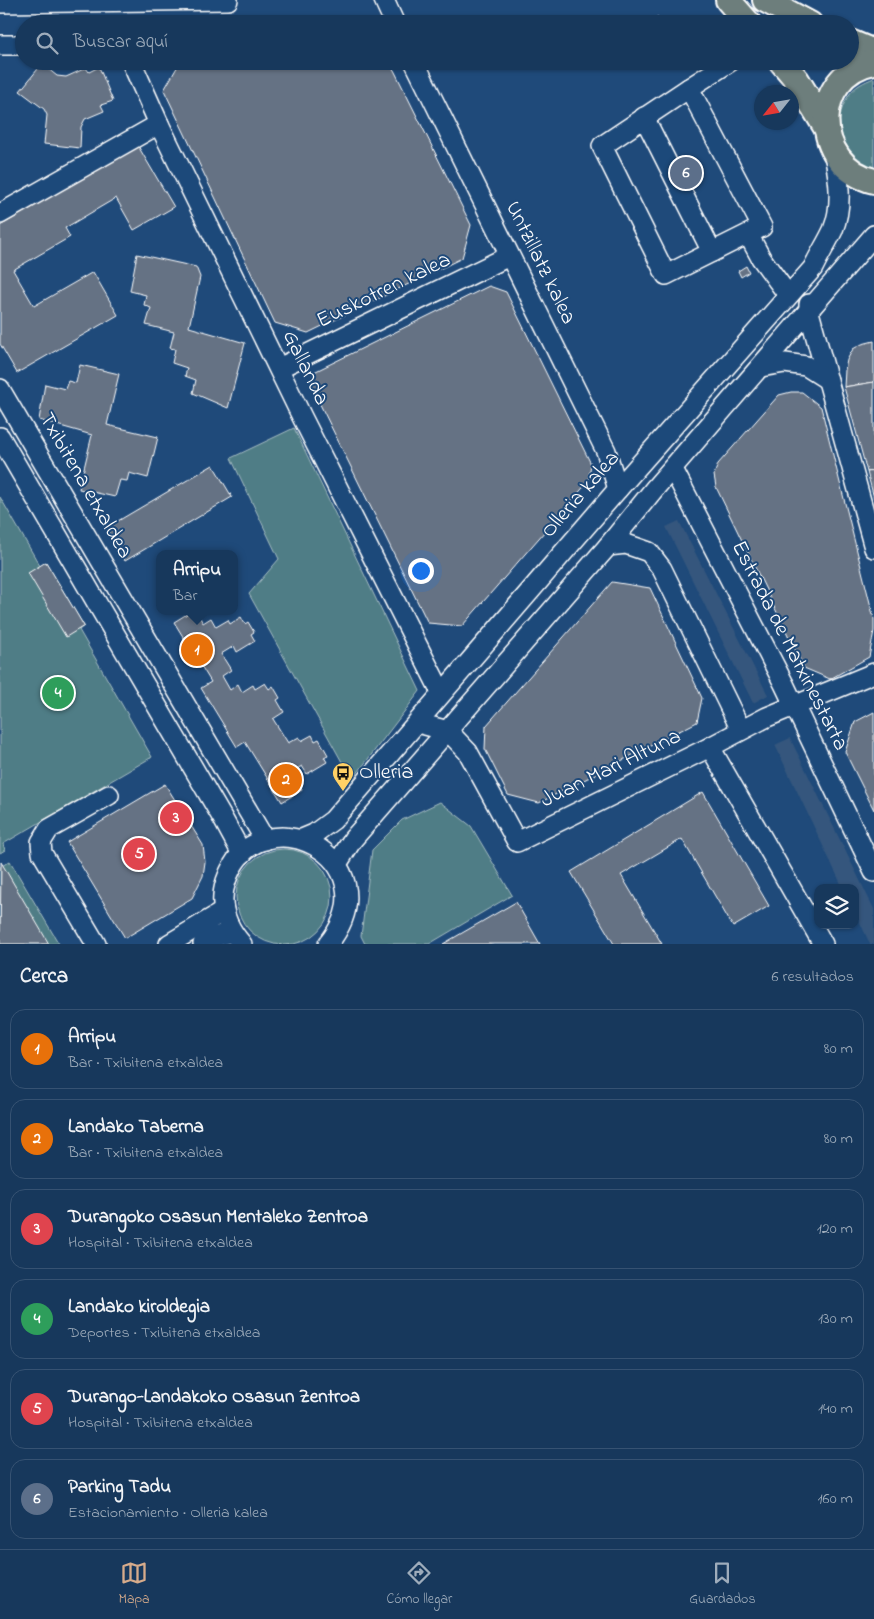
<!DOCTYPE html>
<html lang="es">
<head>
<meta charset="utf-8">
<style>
  :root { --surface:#17385c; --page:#244365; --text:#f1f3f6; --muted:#9eacbb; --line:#365272; --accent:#d6ab8b }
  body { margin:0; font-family:"Indie Flower",sans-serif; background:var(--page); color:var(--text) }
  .controls { position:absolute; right:15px; bottom:15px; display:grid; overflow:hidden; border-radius:10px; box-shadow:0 1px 4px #0004 }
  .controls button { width:45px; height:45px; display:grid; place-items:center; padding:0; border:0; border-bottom:1px solid var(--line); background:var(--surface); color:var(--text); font:25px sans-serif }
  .compass { position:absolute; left:754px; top:85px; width:45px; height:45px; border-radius:50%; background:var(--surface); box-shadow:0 1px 4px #0004; rotate:239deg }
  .you { position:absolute; left:420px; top:570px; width:18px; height:18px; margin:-12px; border:4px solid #fff; border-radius:50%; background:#1a73e8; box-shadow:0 0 0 8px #1a73e833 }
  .badge { display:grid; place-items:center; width:32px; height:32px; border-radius:50%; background:var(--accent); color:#fff; font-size:16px; font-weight:700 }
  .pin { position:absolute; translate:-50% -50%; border:2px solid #fff; box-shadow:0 1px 5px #0006 }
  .popup { position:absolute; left:156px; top:550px; width:82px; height:65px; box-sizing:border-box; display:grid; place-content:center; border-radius:10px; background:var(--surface); filter:drop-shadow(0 1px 4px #0005); font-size:16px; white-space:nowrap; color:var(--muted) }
  .popup b { font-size:19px; color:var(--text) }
  .popup::after { content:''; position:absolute; left:50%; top:100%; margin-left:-10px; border:10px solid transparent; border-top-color:var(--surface) }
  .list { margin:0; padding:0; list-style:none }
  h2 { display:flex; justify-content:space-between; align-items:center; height:65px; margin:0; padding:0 20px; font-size:21px }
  h2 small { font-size:16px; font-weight:400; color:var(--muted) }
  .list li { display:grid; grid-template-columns:32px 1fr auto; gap:15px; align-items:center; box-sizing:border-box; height:80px; margin:0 10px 10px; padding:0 10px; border:1px solid var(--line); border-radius:15px }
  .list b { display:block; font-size:19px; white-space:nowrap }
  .list p { margin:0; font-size:16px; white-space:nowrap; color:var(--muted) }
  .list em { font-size:16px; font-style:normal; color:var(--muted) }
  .icon { flex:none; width:28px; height:28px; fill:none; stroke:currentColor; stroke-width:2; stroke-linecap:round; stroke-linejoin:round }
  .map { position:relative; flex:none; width:874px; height:944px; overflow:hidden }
  .search { position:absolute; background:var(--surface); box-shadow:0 1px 4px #0004; left:15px; right:15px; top:15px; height:55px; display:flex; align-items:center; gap:12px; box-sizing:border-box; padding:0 18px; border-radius:28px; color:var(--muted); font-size:19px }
  .sheet { height:605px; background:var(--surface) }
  nav { display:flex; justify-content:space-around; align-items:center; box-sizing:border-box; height:70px; border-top:1px solid var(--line); background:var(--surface); font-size:14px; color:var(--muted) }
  nav a { display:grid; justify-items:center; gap:2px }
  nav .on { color:var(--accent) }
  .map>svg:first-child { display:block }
  .built { fill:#34567d }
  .green { fill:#4f7d86; stroke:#a7bec2 }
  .building { fill:#657284; stroke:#fff }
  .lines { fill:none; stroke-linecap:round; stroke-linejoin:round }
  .minor-casing { stroke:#fff; stroke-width:22 }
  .major-casing { stroke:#fff; stroke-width:28 }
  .minor { stroke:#1f4a7a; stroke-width:19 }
  .major { stroke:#6d7e7c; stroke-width:24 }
  .labels { text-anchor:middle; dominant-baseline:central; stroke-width:4; stroke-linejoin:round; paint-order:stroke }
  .street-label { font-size:22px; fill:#fff; stroke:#1f4a7a }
  .poi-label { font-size:22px; fill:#fff; stroke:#1f4a7a; text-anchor:start }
</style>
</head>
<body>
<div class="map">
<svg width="874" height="944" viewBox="0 0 874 944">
  <rect width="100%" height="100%" fill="#1f4a7a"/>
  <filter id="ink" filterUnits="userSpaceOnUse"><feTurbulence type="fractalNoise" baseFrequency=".02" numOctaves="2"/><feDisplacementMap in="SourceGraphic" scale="10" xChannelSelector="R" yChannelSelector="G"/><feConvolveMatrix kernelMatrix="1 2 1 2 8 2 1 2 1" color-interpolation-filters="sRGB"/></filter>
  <g filter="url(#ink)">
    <g class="built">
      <path d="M679,521L768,695L753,703L666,527Z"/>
      <path d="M790,738L874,909V944H870L855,912V888H843L775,745Z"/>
    </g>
    <g class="green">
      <path d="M874,78V167C844,156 829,123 849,95C855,86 864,82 874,78Z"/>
      <path d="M294,428L420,691L352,780L249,594L279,559L231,458Z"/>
      <path d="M0,497L40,566L46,562L84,626L79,630L152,757L3,844L5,850L0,853Z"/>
      <path d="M440,802L471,826L512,895L429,944H365L361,936L372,850L402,820Z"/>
      <circle cx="284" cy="897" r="48"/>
      <path d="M10,861L59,944H0V867Z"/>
    </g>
    <g class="building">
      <path d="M657,17L661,24H647Z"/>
      <path d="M383,62L394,70L471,225L462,258L308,333L275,323L164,90L179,64Z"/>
      <path d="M42,64L57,76L66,77L86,68L89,72L99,67L113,101L101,105L104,111L85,119L81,127L80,148L44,144L47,115L44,109L20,91Z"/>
      <path d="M138,146L174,207L134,230L116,198L65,228L70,237L13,270L34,306L93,272L118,315L17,373L0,344V226Z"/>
      <path d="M137,254L196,267L200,277L189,327L245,343L228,408L193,393L196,380L185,376L187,368L172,363L175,349L170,348L174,332L146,325L151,308L144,305L146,295L130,291Z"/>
      <path d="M746,266L749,272L741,277L738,271Z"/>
      <path d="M489,286L506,292L591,464L588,482L462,626L428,623L311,386L314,372Z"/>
      <path d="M874,341V382L844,387L845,370L847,360L853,349L862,344Z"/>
      <path d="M80,365L119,374L107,425L158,437L148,478L129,473L127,481L120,480L115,497L79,489L92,435L39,420L45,384L65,389L68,381L76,383Z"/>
      <path d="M874,382V471L867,472L844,387Z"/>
      <path d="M791,392H802L821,407L874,619V631L869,657L830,679L804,668L716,487L714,475L718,464L779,395Z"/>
      <path d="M213,465L232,497L125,561L106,528Z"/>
      <path d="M874,471V498L867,472Z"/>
      <path d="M46,562L84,626L66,637L28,573Z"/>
      <path d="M612,582L650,588L702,698L697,722L539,803L508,795L485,749L486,726Z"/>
      <path d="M192,611H196L203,623L211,618L216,627L228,620L230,624L241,617L245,624L248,622L254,632L251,634L255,641L237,652L234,646L221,654L231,670L222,676L230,690L238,684L242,692L253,685L255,689L265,683L269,689L273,686L280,698L277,700L284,712L273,719L288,743L299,737L301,741L312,735L315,741L319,739L328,755L324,757L327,762L307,774L302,766L291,772L302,790L282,802L245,742L237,747L201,688L211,682L174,622Z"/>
      <path d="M874,712V810L845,752L855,722Z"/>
      <path d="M165,784L203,845L205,862L203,876L192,898L125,938L67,842Z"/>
      <path d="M703,792L769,906L733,927L682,839L621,875L662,944H614L571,872Z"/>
      <path d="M1,862L49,944H0Z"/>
      <path d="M516,902L540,944H443Z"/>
    </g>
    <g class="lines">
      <g class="minor-casing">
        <g id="minor">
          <path d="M384,0L395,24"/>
          <path d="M0,3L228,0"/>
          <path d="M0,45H24"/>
          <path d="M131,61L159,124L302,417L441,692"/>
          <path d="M414,61L606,451L618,489"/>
          <path d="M689,88L731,61"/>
          <path d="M644,117L712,252"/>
          <path d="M0,214L159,124"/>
          <path d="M748,234L666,275L602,146L689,88L762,227L748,234L761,258L788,295"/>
          <path d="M809,304V312L874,548"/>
          <path d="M761,367L785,363L806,366L828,380"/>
          <path d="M279,368L509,256"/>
          <path d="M0,389L265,840"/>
          <path d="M0,437L223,819L242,854"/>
          <path d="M673,469L784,684L874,872"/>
          <path d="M608,546L626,544L649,552L662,569L741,730"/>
          <path d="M418,723L448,731L468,752L517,842L710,747L767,717L874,673"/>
          <path d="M710,747L823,944"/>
          <path d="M302,839L314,834L333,820L618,489L813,268C819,255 827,243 833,230C843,205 839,179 834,154"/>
          <path d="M337,864L353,839L608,546L655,488L874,235"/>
          <path d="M96,944L42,853L41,842L49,829L109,795"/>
          <path d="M169,944L224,911"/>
          <path d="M203,944L218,936L232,932"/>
          <path d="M242,944C226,926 218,905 226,881C256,789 397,857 328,944"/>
        </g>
      </g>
      <g class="major-casing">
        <g id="major">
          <path d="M728,0L749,24"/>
          <path d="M765,0L810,24"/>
          <path d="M850,42L874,52"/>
          <path d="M781,61L797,80L825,126"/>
          <path d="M874,62C810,74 811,166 874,181"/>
        </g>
      </g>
      <use href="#minor" class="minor"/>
      <use href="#major" class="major"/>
    </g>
  </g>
  <defs>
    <g id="bus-pin" transform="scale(1.125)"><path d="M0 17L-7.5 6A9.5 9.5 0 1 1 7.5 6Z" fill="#ffd166" stroke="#1f4a7a"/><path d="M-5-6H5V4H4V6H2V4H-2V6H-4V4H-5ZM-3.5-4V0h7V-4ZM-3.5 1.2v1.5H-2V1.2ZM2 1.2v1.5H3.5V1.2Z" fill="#111"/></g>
  </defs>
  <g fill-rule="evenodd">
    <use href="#bus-pin" x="343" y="773"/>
  </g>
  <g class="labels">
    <g class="street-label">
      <text transform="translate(540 263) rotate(64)">Untzillatz kalea</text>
      <text transform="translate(384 291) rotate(-26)">Euskotren kalea</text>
      <text transform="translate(305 368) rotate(64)">Gallanda</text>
      <text transform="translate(85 486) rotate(60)">Txibitena etxaldea</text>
      <text transform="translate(581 495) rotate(-49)">Olleria kalea</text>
      <text transform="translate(789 646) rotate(63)">Estrada de Matxinestarta</text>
      <text transform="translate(611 769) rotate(-26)">Juan Mari Altuna</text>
    </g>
    <g class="poi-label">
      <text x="359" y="773">Olleria</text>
    </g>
  </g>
</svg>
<div class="controls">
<button><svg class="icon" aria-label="layers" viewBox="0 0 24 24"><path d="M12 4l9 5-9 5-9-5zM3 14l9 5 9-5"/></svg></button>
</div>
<svg class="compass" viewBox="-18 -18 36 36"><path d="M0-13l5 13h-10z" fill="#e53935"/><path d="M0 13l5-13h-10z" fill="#9eacbb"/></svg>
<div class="you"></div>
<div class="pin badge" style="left:197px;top:650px;background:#e8710a">1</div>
<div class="popup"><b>Arripu</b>Bar</div>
<div class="pin badge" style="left:286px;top:780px;background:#e8710a">2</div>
<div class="pin badge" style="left:176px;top:818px;background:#e0444e">3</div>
<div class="pin badge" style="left:58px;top:693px;background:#2e9e5b">4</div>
<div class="pin badge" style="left:139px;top:854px;background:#e0444e">5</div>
<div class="pin badge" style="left:686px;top:173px;background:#5c6f8a">6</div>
<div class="search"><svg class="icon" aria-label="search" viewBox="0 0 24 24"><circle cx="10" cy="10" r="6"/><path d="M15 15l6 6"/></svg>Buscar aquí</div>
</div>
<section class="sheet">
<h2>Cerca<small>6 resultados</small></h2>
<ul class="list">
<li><span class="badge" style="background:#e8710a">1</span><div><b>Arripu</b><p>Bar · Txibitena etxaldea</p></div><em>80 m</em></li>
<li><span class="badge" style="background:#e8710a">2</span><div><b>Landako Taberna</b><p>Bar · Txibitena etxaldea</p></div><em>80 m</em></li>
<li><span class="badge" style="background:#e0444e">3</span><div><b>Durangoko Osasun Mentaleko Zentroa</b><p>Hospital · Txibitena etxaldea</p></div><em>120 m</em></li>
<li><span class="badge" style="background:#2e9e5b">4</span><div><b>Landako kiroldegia</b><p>Deportes · Txibitena etxaldea</p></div><em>130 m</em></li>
<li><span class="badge" style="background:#e0444e">5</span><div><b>Durango-Landakoko Osasun Zentroa</b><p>Hospital · Txibitena etxaldea</p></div><em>140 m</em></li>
<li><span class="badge" style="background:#5c6f8a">6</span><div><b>Parking Tadu</b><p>Estacionamiento · Olleria kalea</p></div><em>160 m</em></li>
</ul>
</section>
<nav>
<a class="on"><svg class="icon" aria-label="map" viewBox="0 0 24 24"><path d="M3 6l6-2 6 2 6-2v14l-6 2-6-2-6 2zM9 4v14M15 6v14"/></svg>Mapa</a>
<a><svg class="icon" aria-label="directions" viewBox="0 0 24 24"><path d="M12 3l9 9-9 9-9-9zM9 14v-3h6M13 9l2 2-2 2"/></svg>Cómo llegar</a>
<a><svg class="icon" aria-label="saved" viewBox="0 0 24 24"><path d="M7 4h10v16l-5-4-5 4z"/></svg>Guardados</a>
</nav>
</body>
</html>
